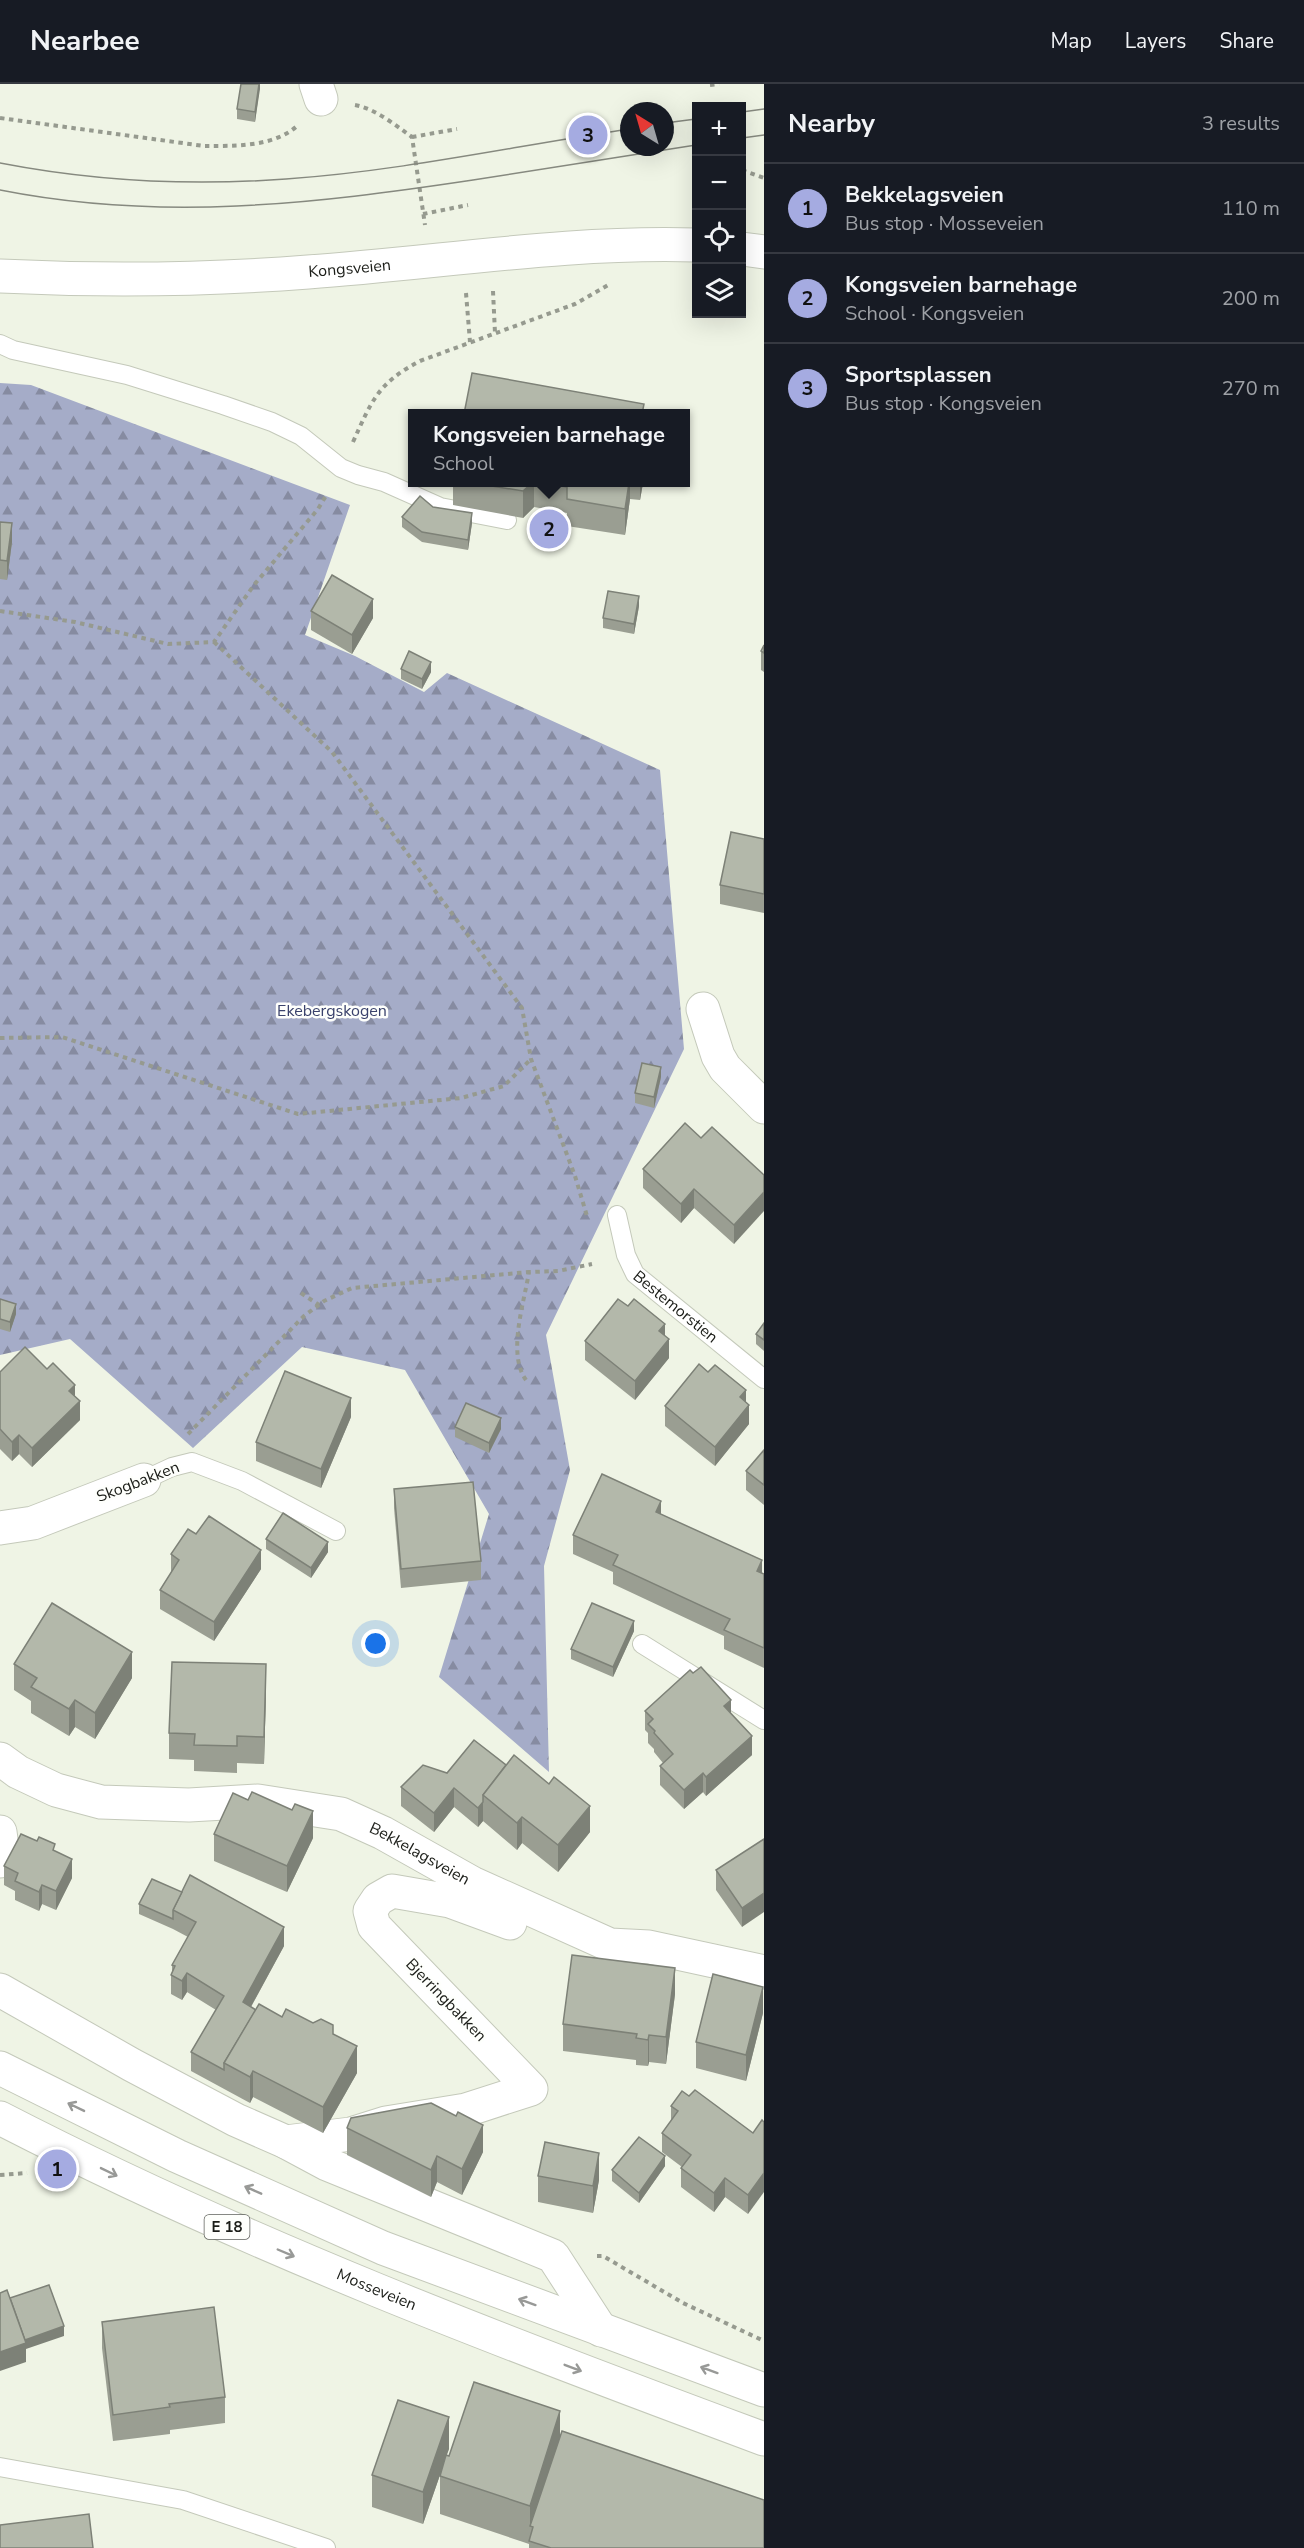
<!DOCTYPE html>
<html lang="en">
<head>
<meta charset="utf-8">
<style>
  :root { --surface:#171b24; --page:#242831; --text:#f1f3f6; --muted:#9ea1a6; --line:#363941; --accent:#a5abe1 }
  body { margin:0; font-family:"Nunito Sans",sans-serif; background:var(--page); color:var(--text) }
  .controls { position:absolute; right:18px; top:18px; display:grid; overflow:hidden; border-radius:0px; box-shadow:0 6px 24px #0002 }
  .controls button { width:54px; height:54px; display:grid; place-items:center; padding:0; border:0; border-bottom:2px solid var(--line); background:var(--surface); color:var(--text); font:30px sans-serif }
  .compass { position:absolute; left:620px; top:18px; width:54px; height:54px; border-radius:50%; background:var(--surface); box-shadow:0 6px 24px #0002; rotate:323deg }
  .you { position:absolute; left:376px; top:1560px; width:21px; height:21px; margin:-15px; border:4px solid #fff; border-radius:50%; background:#1a73e8; box-shadow:0 0 0 9px #1a73e833 }
  .badge { display:grid; place-items:center; width:39px; height:39px; border-radius:50%; background:var(--accent); color:#111; font-size:20px; font-weight:700 }
  .pin { position:absolute; translate:-50% -50%; border:3px solid #fff; box-shadow:0 2px 6px #0006 }
  .popup { position:absolute; left:408px; top:325px; width:282px; height:78px; box-sizing:border-box; display:grid; place-content:center; border-radius:0px; background:var(--surface); filter:drop-shadow(0 2px 4px #0005); font-size:20px; white-space:nowrap; color:var(--muted) }
  .popup b { font-size:22px; color:var(--text) }
  .popup::after { content:''; position:absolute; left:50%; top:100%; margin-left:-12px; border:12px solid transparent; border-top-color:var(--surface) }
  .list { margin:0; padding:0; list-style:none }
  h2 { display:flex; justify-content:space-between; align-items:center; height:78px; margin:0; padding:0 24px; font-size:26px }
  h2 small { font-size:20px; font-weight:400; color:var(--muted) }
  .list li { display:grid; grid-template-columns:39px 1fr auto; gap:18px; align-items:center; box-sizing:border-box; height:90px; padding:0 24px; border-top:2px solid var(--line) }
  .list b { display:block; font-size:22px; white-space:nowrap }
  .list p { margin:0; font-size:20px; white-space:nowrap; color:var(--muted) }
  .list em { font-size:20px; font-style:normal; color:var(--muted) }
  .icon { flex:none; width:33px; height:33px; fill:none; stroke:currentColor; stroke-width:2; stroke-linecap:round; stroke-linejoin:round }
  .map { position:relative; flex:none; width:764px; height:2464px; overflow:hidden }
  header { display:flex; align-items:center; gap:36px; box-sizing:border-box; height:84px; padding:0 30px; background:var(--surface); border-bottom:2px solid var(--line) }
  header strong { font-size:28px }
  nav { display:flex; gap:33px; margin-inline-start:auto; font-size:21px }
  main { display:flex }
  aside { flex:1; background:var(--surface) }
  .map>svg:first-child { display:block }
  .forest { fill:url(#forest-firs) }
  .lines { fill:none; stroke-linecap:round; stroke-linejoin:round }
  .service-casing { stroke:#c4c9ba; stroke-width:20 }
  .minor-casing { stroke:#c4c9ba; stroke-width:35 }
  .secondary-casing { stroke:#c4c9ba; stroke-width:35 }
  .trunk-casing { stroke:#c4c9ba; stroke-width:35 }
  .path { stroke:#969a8f; stroke-width:4; stroke-dasharray:4.5 4.5; stroke-linecap:butt }
  .service { stroke:#fff; stroke-width:18 }
  .minor { stroke:#fff; stroke-width:33 }
  .secondary { stroke:#fff; stroke-width:33 }
  .trunk { stroke:#fff; stroke-width:33 }
  .tram { stroke:#86897f; stroke-width:1.5 }
  .wall { fill:#9a9e92 }
  .shaded-wall { fill:#7d8177 }
  .building { fill:#b3b8aa; stroke:#7d8177; stroke-width:1.5 }
  .oneway { stroke:#989997 }
  .labels { text-anchor:middle; dominant-baseline:central; stroke-width:5; stroke-linejoin:round; paint-order:stroke }
  .shield { fill:#fefffc; stroke:#5f615c; stroke-width:1.5 }
  .shield-label { font-size:15px; font-weight:bold; fill:#1b1d18 }
  .street-label { font-size:16px; fill:#1b1d18; stroke:#fefffc }
  .park-label { font-size:16px; fill:#3a426c; stroke:#fefffc }
</style>
</head>
<body>
<header>
<strong>Nearbee</strong>
<nav><a>Map</a><a>Layers</a><a>Share</a></nav>
</header>
<main>
<div class="map">
<svg width="764" height="2464" viewBox="0 0 764 2464">
  <defs>
    <pattern id="forest-firs" width="22" height="20" patternUnits="userSpaceOnUse" patternTransform="scale(1.5)"><rect width="22" height="20" fill="#a5acc8"/><path d="M5 1l3.5 6h-7zM16 11l3.5 6h-7z" fill="#868ba1"/></pattern>
  </defs>
  <rect width="100%" height="100%" fill="#eff4e5"/>
  <path class="forest" d="M0,299L31,301L350,421L305,551L355,572L424,608L447,589L660,686L684,965L546,1251L570,1386L544,1482L549,1688L439,1593L489,1430L405,1286L302,1263L193,1364L70,1255L0,1271Z"/>
  <g class="lines">
    <g class="service-casing">
      <g id="service">
        <path d="M0,260L13,266L127,291L223,321L272,338L301,352L341,384L358,391L384,398L440,423L507,436"/>
        <path id="s1" d="M617,1131L626,1171L635,1190L764,1295"/>
        <path d="M144,1396L172,1383L192,1378L242,1397L336,1447"/>
        <path d="M642,1560L764,1636"/>
        <path d="M0,2383L183,2416L326,2464"/>
      </g>
    </g>
    <g class="minor-casing">
      <g id="minor">
        <path d="M316,0L321,15"/>
        <path d="M703,925L718,972L725,984L764,1023"/>
        <path d="M0,1444L33,1439L144,1396"/>
        <path id="s2" d="M0,1675L18,1688L56,1706L101,1718L189,1721L258,1717L341,1730L383,1749L472,1799L610,1861L649,1863L764,1888"/>
        <path d="M0,1748L3,1770L0,1777"/>
        <path d="M0,1906L132,1981L236,2036L286,2058L327,2080L553,2172L601,2246"/>
        <path d="M286,2058L351,2050L386,2039L466,2026L531,2005L374,1842L370,1827L378,1815L392,1807L450,1817L510,1839"/>
      </g>
    </g>
    <g class="secondary-casing">
      <g id="secondary">
        <path d="M742,165L764,168"/>
        <path id="s3" d="M0,192C103,197 205,196 308,188C437,179 567,157 696,161"/>
      </g>
    </g>
    <g class="trunk-casing">
      <g id="trunk">
        <path d="M0,1984L177,2072L383,2164L764,2306"/>
        <path id="s4" d="M0,2034C246,2161 505,2259 764,2355"/>
      </g>
    </g>
    <g class="path">
      <path d="M710,1L719,0"/>
      <path d="M355,21C376,25 395,41 412,53L425,141"/>
      <path d="M0,34L204,62C234,62 274,63 297,42"/>
      <path d="M412,53L457,45"/>
      <path d="M742,86L764,94"/>
      <path d="M423,130L468,121"/>
      <path d="M493,207L495,249"/>
      <path d="M466,209L470,258"/>
      <path d="M353,358C372,316 378,299 420,277L575,220L610,200"/>
      <path d="M0,527L75,538L168,560L214,558L254,501L318,425L327,410"/>
      <path d="M214,558L332,668L522,924L531,975L575,1092L587,1132"/>
      <path d="M0,954L62,953L298,1030L461,1014L504,1002L531,975"/>
      <path d="M301,1209L319,1221"/>
      <path d="M526,1296C507,1270 524,1219 529,1188L558,1187L592,1180"/>
      <path d="M188,1350L304,1232L324,1217L352,1204L529,1188"/>
      <path d="M0,2091L27,2089"/>
      <path d="M597,2172H603L683,2219L764,2257"/>
    </g>
    <use href="#service" class="service"/>
    <use href="#minor" class="minor"/>
    <use href="#secondary" class="secondary"/>
    <use href="#trunk" class="trunk"/>
    <g class="tram">
      <path d="M742,28L764,25"/>
      <path d="M665,39L696,35"/>
      <path d="M742,54L764,51"/>
      <path d="M0,79C93,97 191,102 286,95C401,87 515,62 629,45"/>
      <path d="M0,106C161,138 313,120 473,96C547,84 622,73 696,61"/>
    </g>
  </g>
  <g class="wall">
    <path d="M260,0L255,38L237,35V25Z"/>
    <path d="M453,399H643L640,416L630,415L625,451L567,442V429L534,423L523,434L453,421Z"/>
    <path d="M433,423L472,439L468,466L422,458L402,443V433Z"/>
    <path d="M0,438L12,458L7,496L0,495Z"/>
    <path d="M639,522L634,550L603,544V534Z"/>
    <path d="M311,527L373,534L352,570L311,546Z"/>
    <path d="M764,561V588L761,586V567Z"/>
    <path d="M401,585L431,588L422,605L401,595Z"/>
    <path d="M764,755V829L720,820V801Z"/>
    <path d="M661,993L654,1024L635,1019V1009Z"/>
    <path d="M701,1054L764,1091L734,1160L694,1124L681,1139L643,1104V1085Z"/>
    <path d="M0,1215L16,1230L10,1248L0,1245Z"/>
    <path d="M764,1239V1267L756,1260V1250Z"/>
    <path d="M665,1252L669,1274L635,1316L585,1276V1257Z"/>
    <path d="M0,1288L75,1312L80,1336L32,1383L19,1370L12,1377L0,1365Z"/>
    <path d="M708,1288L746,1318L749,1340L715,1382L665,1342V1322Z"/>
    <path d="M351,1333L321,1404L256,1377V1358Z"/>
    <path d="M455,1343L501,1345L489,1369L455,1353Z"/>
    <path d="M764,1366V1421L746,1406V1387Z"/>
    <path d="M394,1405L481,1477V1496L401,1504L394,1424Z"/>
    <path d="M661,1430L764,1490V1584L724,1565V1552L613,1500V1488L573,1470V1451Z"/>
    <path d="M196,1450L261,1485L214,1557L160,1525V1506L171,1489V1470Z"/>
    <path d="M266,1455L328,1468L311,1494L266,1465Z"/>
    <path d="M634,1547L613,1593L571,1575V1565Z"/>
    <path d="M14,1580L132,1594L95,1655L75,1643L69,1652L31,1629V1617L14,1606Z"/>
    <path d="M266,1606L264,1680L237,1679V1689L194,1687V1676L169,1675V1649Z"/>
    <path d="M645,1627L731,1629L752,1671L706,1712L703,1708L684,1725L660,1701V1682L663,1679L654,1668V1665L648,1659V1649L645,1646Z"/>
    <path d="M423,1681L590,1748L558,1788L522,1759L517,1766L483,1737L478,1743L454,1723L434,1748L401,1722V1703Z"/>
    <path d="M214,1750L313,1754L287,1808L214,1777Z"/>
    <path d="M764,1755L742,1843L716,1806V1786Z"/>
    <path d="M55,1767L72,1794L56,1826L42,1820L39,1827L15,1816V1807L4,1801V1782Z"/>
    <path d="M152,1795L284,1862L251,1923L256,1926L282,1933L333,1950L357,1989L323,2049L253,2013L250,2019L191,1987V1968L216,1926L187,1908L182,1916L171,1910V1891L172,1888V1881L188,1853L173,1845L139,1830V1820Z"/>
    <path d="M675,1910L666,1980L649,1978L648,1982L636,1981V1976L563,1967V1940Z"/>
    <path d="M763,1929L746,1997L696,1984V1958Z"/>
    <path d="M689,2012L753,2049L748,2130L725,2113L714,2128L681,2103V2084L682,2083L662,2068V2049L671,2037V2022Z"/>
    <path d="M456,2032L483,2068L462,2111L437,2098L431,2113L347,2071V2044Z"/>
    <path d="M665,2082L639,2119L612,2097V2086Z"/>
    <path d="M538,2092L599,2096L593,2129L538,2118Z"/>
    <path d="M102,2238L225,2313V2339L170,2346V2350L113,2357L102,2264Z"/>
    <path d="M560,2354L764,2464H529V2460L440,2430V2392L441,2388L423,2440L372,2423V2391L449,2365L446,2371L449,2372Z"/>
  </g>
  <g class="shaded-wall">
    <path d="M259,0H260V5L255,38V28Z"/>
    <path d="M532,399H534V423L523,434V407Z"/>
    <path d="M629,399H630V415L625,451V425Z"/>
    <path d="M640,399H643L640,416Z"/>
    <path d="M472,429V439L468,466V456Z"/>
    <path d="M12,439V458L7,496V477Z"/>
    <path d="M639,512V522L634,550V540Z"/>
    <path d="M373,515V534L352,570V551Z"/>
    <path d="M431,578V588L422,605V595Z"/>
    <path d="M661,983V993L654,1024V1013Z"/>
    <path d="M694,1105V1124L681,1139V1120Z"/>
    <path d="M764,1108V1127L734,1160V1141Z"/>
    <path d="M16,1220V1230L10,1248V1238Z"/>
    <path d="M665,1240V1259L659,1247Z"/>
    <path d="M669,1255V1274L635,1316V1297Z"/>
    <path d="M75,1301V1320L69,1307Z"/>
    <path d="M746,1306V1325L740,1313Z"/>
    <path d="M351,1314V1333L321,1404V1385Z"/>
    <path d="M80,1317V1336L32,1383V1364Z"/>
    <path d="M749,1321V1340L715,1382V1363Z"/>
    <path d="M501,1334V1345L489,1369V1359Z"/>
    <path d="M19,1351V1370L12,1377V1358Z"/>
    <path d="M661,1417V1436L656,1428Z"/>
    <path d="M328,1458V1468L311,1494V1484Z"/>
    <path d="M261,1466V1485L214,1557V1538Z"/>
    <path d="M762,1476V1495L757,1487Z"/>
    <path d="M634,1537V1547L613,1593V1583Z"/>
    <path d="M132,1568V1594L95,1655V1629Z"/>
    <path d="M266,1580V1606L264,1680V1653Z"/>
    <path d="M75,1616V1643L69,1652V1625Z"/>
    <path d="M731,1616V1635L724,1622Z"/>
    <path d="M752,1652V1671L706,1712V1693Z"/>
    <path d="M703,1689V1708L684,1725V1706Z"/>
    <path d="M454,1704V1723L434,1748V1729Z"/>
    <path d="M483,1718V1737L478,1743V1724Z"/>
    <path d="M590,1722V1748L558,1788V1761Z"/>
    <path d="M313,1727V1754L287,1808V1782Z"/>
    <path d="M522,1733V1759L517,1766V1739Z"/>
    <path d="M72,1775V1794L56,1826V1807Z"/>
    <path d="M42,1801V1820L39,1827V1808Z"/>
    <path d="M764,1809V1828L742,1843V1824Z"/>
    <path d="M284,1843V1862L243,1937V1918Z"/>
    <path d="M675,1884V1910L666,1980V1953Z"/>
    <path d="M187,1889V1908L182,1916V1897Z"/>
    <path d="M763,1903V1929L746,1997V1971Z"/>
    <path d="M649,1951V1978L648,1982V1956Z"/>
    <path d="M357,1962V1989L323,2049V2023Z"/>
    <path d="M253,1987V2013L250,2019V1993Z"/>
    <path d="M483,2041V2068L462,2111V2085Z"/>
    <path d="M599,2069V2096L593,2129V2102Z"/>
    <path d="M437,2072V2098L431,2113V2086Z"/>
    <path d="M665,2072V2082L639,2119V2109Z"/>
    <path d="M764,2089V2108L748,2130V2111Z"/>
    <path d="M725,2094V2113L714,2128V2109Z"/>
    <path d="M64,2242V2252L26,2265V2278L0,2287V2268L22,2257Z"/>
    <path d="M560,2327V2365L533,2443L530,2442V2422Z"/>
    <path d="M449,2333V2365L423,2440V2408Z"/>
  </g>
  <g class="building">
    <path d="M241,0H259L255,28L237,25Z"/>
    <path d="M472,289L644,320L642,330H464Z"/>
    <path d="M473,399H532L523,407Z"/>
    <path d="M545,399H629L625,425L567,415V403Z"/>
    <path d="M420,412L433,423L472,429L468,456L422,448L402,433Z"/>
    <path d="M0,438L12,439L7,477L0,476Z"/>
    <path d="M332,491L373,515L352,551L311,527Z"/>
    <path d="M608,507L639,512L634,540L603,534Z"/>
    <path d="M764,561V569L761,567Z"/>
    <path d="M409,567L431,578L422,595L401,585Z"/>
    <path d="M731,748L764,755V810L720,801Z"/>
    <path d="M642,979L661,983L654,1013L635,1009Z"/>
    <path d="M685,1039L701,1054L712,1043L764,1091V1108L734,1141L694,1105L681,1120L643,1085Z"/>
    <path d="M0,1215L16,1220L10,1238L0,1235Z"/>
    <path d="M618,1215L628,1222L634,1215L665,1240L659,1247L669,1255L635,1297L585,1257Z"/>
    <path d="M764,1239V1256L756,1250Z"/>
    <path d="M25,1263L47,1285L53,1279L75,1301L69,1307L80,1317L32,1364L19,1351L12,1358L0,1345V1288Z"/>
    <path d="M699,1280L708,1288L715,1281L746,1306L740,1313L749,1321L715,1363L665,1322Z"/>
    <path d="M285,1287L351,1314L321,1385L256,1358Z"/>
    <path d="M466,1319L501,1334L489,1359L455,1343Z"/>
    <path d="M764,1366V1401L746,1387Z"/>
    <path d="M602,1390L661,1417L656,1428L762,1476L757,1487L764,1490V1564L724,1546L730,1535L613,1481L618,1471L573,1451Z"/>
    <path d="M473,1398L481,1477L401,1485L394,1405Z"/>
    <path d="M283,1429L328,1458L311,1484L266,1455Z"/>
    <path d="M209,1432L261,1466L214,1538L160,1506L179,1476L171,1470L188,1445L196,1450Z"/>
    <path d="M52,1519L132,1568L95,1629L75,1616L69,1625L31,1603L37,1594L14,1580Z"/>
    <path d="M592,1519L634,1537L613,1583L571,1565Z"/>
    <path d="M172,1578L266,1580L264,1653L237,1652V1662L194,1661L195,1650L169,1649Z"/>
    <path d="M701,1583L731,1616L724,1622L752,1652L706,1693L703,1689L684,1706L660,1682L673,1670L654,1649L655,1647L648,1640L653,1635L645,1627L690,1586L693,1589Z"/>
    <path d="M474,1656L506,1681L483,1711V1718L478,1724L454,1704L434,1729L401,1703L423,1681L447,1689Z"/>
    <path d="M514,1671L549,1700L554,1693L590,1722L558,1761L522,1733L517,1739L483,1711Z"/>
    <path d="M252,1708L292,1726L295,1720L313,1727L287,1782L214,1750L233,1709L248,1716Z"/>
    <path d="M21,1750L37,1757L39,1753L55,1760L53,1766L72,1775L56,1807L42,1801L39,1808L15,1797L18,1789L4,1782Z"/>
    <path d="M764,1755V1809L742,1824L716,1786Z"/>
    <path d="M190,1791L284,1843L243,1918L256,1926L224,1979V1986L191,1968L224,1912L187,1889L182,1897L171,1891L175,1882L172,1881L196,1838L173,1826Z"/>
    <path d="M152,1795L182,1808L173,1826V1835L139,1820Z"/>
    <path d="M572,1871L675,1884L666,1953L649,1951L648,1956L636,1954L637,1950L563,1940Z"/>
    <path d="M713,1890L763,1903L746,1971L696,1958Z"/>
    <path d="M259,1920L282,1933L286,1925L313,1939L321,1935L333,1941V1950L357,1962L323,2023L253,1987L250,1993L224,1979Z"/>
    <path d="M695,2006L753,2049L762,2036L764,2038V2089L748,2111L725,2094L714,2109L681,2084L691,2071L662,2049L678,2027L671,2022L682,2007L689,2012Z"/>
    <path d="M431,2019L456,2032L458,2028L483,2041L462,2085L437,2072L431,2086L347,2044L351,2034Z"/>
    <path d="M639,2053L665,2072L639,2109L612,2086Z"/>
    <path d="M545,2058L599,2069L593,2102L538,2092Z"/>
    <path d="M49,2201L64,2242L25,2256L10,2214Z"/>
    <path d="M7,2206L26,2259L0,2268V2209Z"/>
    <path d="M214,2223L225,2313L169,2320L170,2323L113,2331L102,2238Z"/>
    <path d="M474,2298L560,2327L530,2422L440,2392L446,2371L449,2372Z"/>
    <path d="M398,2316L449,2333L423,2408L372,2391Z"/>
    <path d="M562,2347L764,2416V2464H551L529,2457L533,2443L530,2442Z"/>
    <path d="M89,2430L93,2464H0V2441Z"/>
  </g>
  <defs><path id="oneway-shaft" d="M-6 0H5M1.5-3L5.5 0L1.5 3" fill="none" stroke-width="1.6" stroke-linecap="round" stroke-linejoin="round" transform="scale(1.5)"/></defs>
  <g class="oneway">
    <use href="#oneway-shaft" transform="translate(76 2023) rotate(-154)"/>
    <use href="#oneway-shaft" transform="translate(109 2088) rotate(26)"/>
    <use href="#oneway-shaft" transform="translate(253 2106) rotate(-156)"/>
    <use href="#oneway-shaft" transform="translate(286 2169) rotate(23)"/>
    <use href="#oneway-shaft" transform="translate(527 2218) rotate(-160)"/>
    <use href="#oneway-shaft" transform="translate(573 2284) rotate(21)"/>
    <use href="#oneway-shaft" transform="translate(709 2286) rotate(-160)"/>
  </g>
  <g class="labels">
    <rect class="shield" x="204.5" y="2131" width="45" height="24" rx="4.5"/>
    <g class="shield-label">
      <text x="227" y="2143">E 18</text>
    </g>
    <g class="street-label">
      <text stroke="none"><textPath href="#s3" startOffset="350">Kongsveien</textPath></text>
      <text stroke="none"><textPath href="#s1" startOffset="114">Bestemorstien</textPath></text>
      <text transform="translate(138 1398) rotate(-21)">Skogbakken</text>
      <text stroke="none"><textPath href="#s2" startOffset="440">Bekkelagsveien</textPath></text>
      <text transform="translate(446 1916) rotate(46)">Bjerringbakken</text>
      <text stroke="none"><textPath href="#s4" startOffset="414">Mosseveien</textPath></text>
    </g>
    <g class="park-label">
      <text x="332" y="927">Ekebergskogen</text>
    </g>
  </g>
</svg>
<div class="controls">
<button>+</button>
<button>−</button>
<button><svg class="icon" aria-label="locate" viewBox="0 0 24 24"><circle cx="12" cy="12" r="6"/><path d="M12 2v4M12 18v4M2 12h4M18 12h4"/></svg></button>
<button><svg class="icon" aria-label="layers" viewBox="0 0 24 24"><path d="M12 4l9 5-9 5-9-5zM3 14l9 5 9-5"/></svg></button>
</div>
<svg class="compass" viewBox="-18 -18 36 36"><path d="M0-13l5 13h-10z" fill="#e53935"/><path d="M0 13l5-13h-10z" fill="#9ea1a6"/></svg>
<div class="you"></div>
<div class="pin badge" style="left:57px;top:2085px">1</div>
<div class="pin badge" style="left:549px;top:445px">2</div>
<div class="popup"><b>Kongsveien barnehage</b>School</div>
<div class="pin badge" style="left:588px;top:51px">3</div>
</div>
<aside>
<h2>Nearby<small>3 results</small></h2>
<ul class="list">
<li><span class="badge">1</span><div><b>Bekkelagsveien</b><p>Bus stop · Mosseveien</p></div><em>110 m</em></li>
<li><span class="badge">2</span><div><b>Kongsveien barnehage</b><p>School · Kongsveien</p></div><em>200 m</em></li>
<li><span class="badge">3</span><div><b>Sportsplassen</b><p>Bus stop · Kongsveien</p></div><em>270 m</em></li>
</ul>
</aside>
</main>
</body>
</html>
